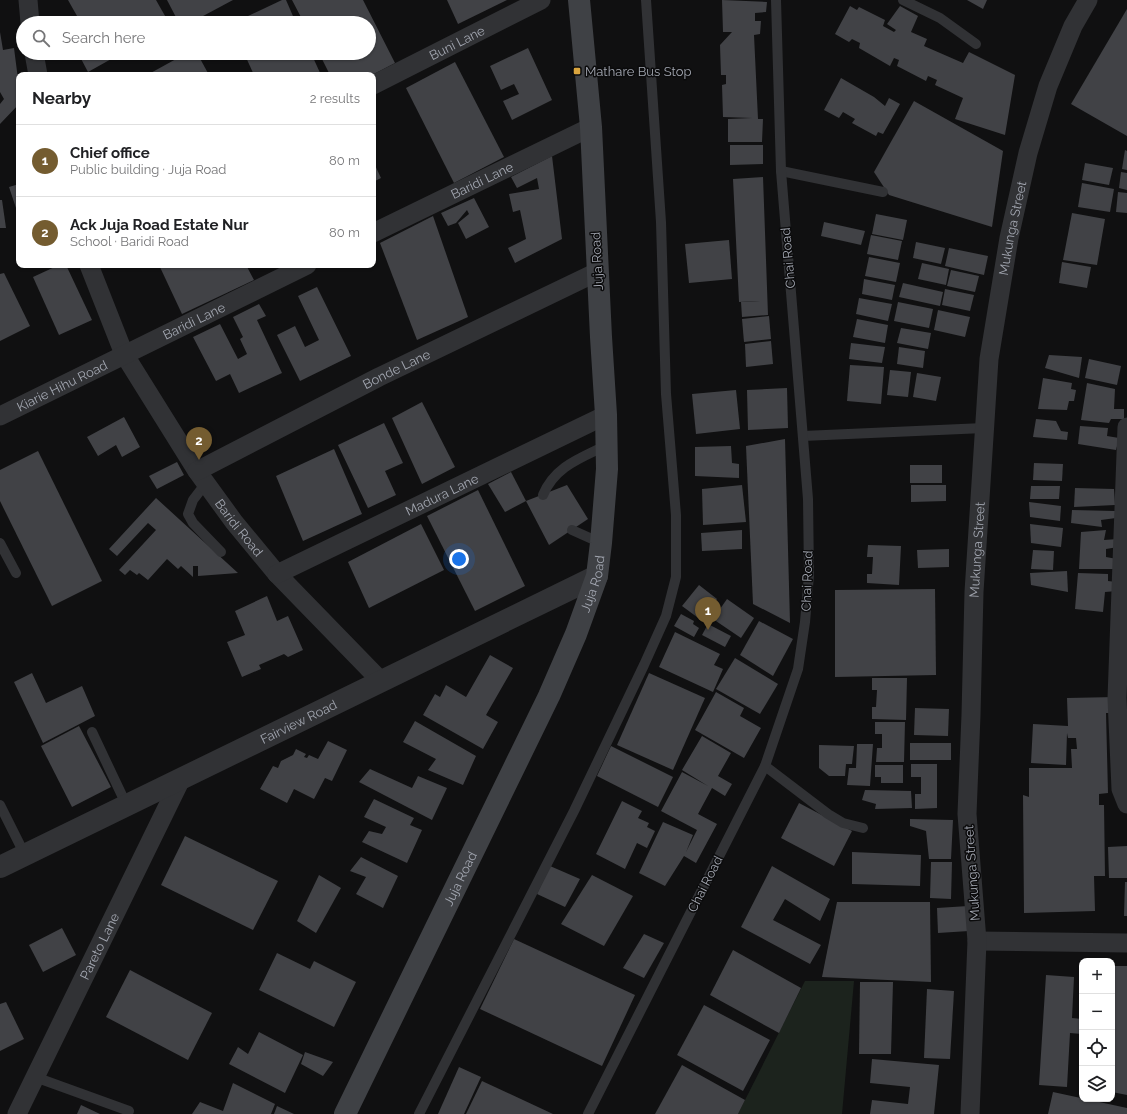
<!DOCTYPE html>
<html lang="en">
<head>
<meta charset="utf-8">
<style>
  :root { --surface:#fff; --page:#f6f6f6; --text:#202124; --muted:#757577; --line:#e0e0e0; --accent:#745c30 }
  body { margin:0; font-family:Raleway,sans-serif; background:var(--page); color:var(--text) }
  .controls { position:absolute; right:12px; bottom:12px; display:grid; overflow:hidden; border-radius:8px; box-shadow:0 1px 3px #0004 }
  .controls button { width:36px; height:36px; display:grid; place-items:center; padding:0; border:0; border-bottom:1px solid var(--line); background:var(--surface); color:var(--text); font:20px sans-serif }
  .you { position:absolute; left:459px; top:559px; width:14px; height:14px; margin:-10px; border:3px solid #fff; border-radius:50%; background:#1a73e8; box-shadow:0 0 0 6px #1a73e833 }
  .badge { display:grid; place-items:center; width:26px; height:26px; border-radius:50%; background:var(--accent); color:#fff; font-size:13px; font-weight:700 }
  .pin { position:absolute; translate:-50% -33px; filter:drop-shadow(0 1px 2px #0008) }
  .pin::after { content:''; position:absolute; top:21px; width:14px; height:12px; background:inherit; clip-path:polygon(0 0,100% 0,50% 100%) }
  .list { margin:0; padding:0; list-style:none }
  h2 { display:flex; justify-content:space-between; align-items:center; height:52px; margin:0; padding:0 16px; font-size:17px }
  h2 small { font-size:13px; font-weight:400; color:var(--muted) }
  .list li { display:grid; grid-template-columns:26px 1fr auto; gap:12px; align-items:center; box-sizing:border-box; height:72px; padding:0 16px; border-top:1px solid var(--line) }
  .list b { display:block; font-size:15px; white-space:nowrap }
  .list p { margin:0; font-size:13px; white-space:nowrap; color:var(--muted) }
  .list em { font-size:13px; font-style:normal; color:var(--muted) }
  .icon { flex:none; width:22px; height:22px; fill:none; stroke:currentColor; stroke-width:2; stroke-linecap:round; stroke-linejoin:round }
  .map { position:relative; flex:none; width:1127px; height:1114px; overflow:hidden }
  .search { position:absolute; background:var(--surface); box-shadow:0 1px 3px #0004; left:16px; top:16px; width:360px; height:44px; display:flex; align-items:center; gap:10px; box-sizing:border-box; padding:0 14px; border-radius:22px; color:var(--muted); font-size:15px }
  .panel { position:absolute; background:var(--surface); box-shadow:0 1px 3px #0004; left:16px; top:72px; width:360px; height:196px; border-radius:8px }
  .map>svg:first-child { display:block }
  .green { fill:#1c231d }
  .building { fill:#414246 }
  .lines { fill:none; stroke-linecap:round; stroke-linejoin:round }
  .service { stroke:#313235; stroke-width:10 }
  .minor { stroke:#313235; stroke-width:19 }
  .tertiary { stroke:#313235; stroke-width:22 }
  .secondary { stroke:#3f4145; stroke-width:22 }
  .poi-dot { fill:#daa53e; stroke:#0b0b0c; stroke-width:1.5 }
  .labels { text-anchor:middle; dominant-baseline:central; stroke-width:3; stroke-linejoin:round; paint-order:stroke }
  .street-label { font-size:13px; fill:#a2a6b0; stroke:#0b0b0c }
  .poi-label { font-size:13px; fill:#a2a6b0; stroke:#0b0b0c; text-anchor:start }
</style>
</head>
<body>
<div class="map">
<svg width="1127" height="1114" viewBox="0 0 1127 1114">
  <rect width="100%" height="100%" fill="#101011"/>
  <path class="green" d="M805,981H854L842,1114H738Z"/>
  <g class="building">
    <path d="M68,0H156L169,23H81Z"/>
    <path d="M167,0H233L190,23H179Z"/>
    <path d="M282,0H286L296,23H233Z"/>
    <path d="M292,0H363L395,63L372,75H330L319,53H369V23H304Z"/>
    <path d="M447,0H507L458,24Z"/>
    <path d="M722,0L767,2L766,12L755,13V21H761L760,34L754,35L758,119H763L762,142H728V119L752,118L723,117L722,85L726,84V75H721L720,45L732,32H723Z"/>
    <path d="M967,0H987L983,9Z"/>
    <path d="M850,6L857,10L859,7L885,20L883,26L894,32L896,30L887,24L900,6L918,16L911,32L927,39L924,46L963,63L969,52L1015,75L1005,135L955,119L963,98L935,85L937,80L928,76L926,81L897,66L899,60L894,58L890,66L859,48L860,43L852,39L849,42L835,34Z"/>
    <path d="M1127,9V136L1071,104Z"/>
    <path d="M0,32L3,50L14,48L19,87V104L0,124V104L4,99L0,92Z"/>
    <path d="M528,48L552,100L512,120L503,101L519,94L514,84L501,90L490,66Z"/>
    <path d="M78,53H122L88,72Z"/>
    <path d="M187,53H197L209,75H147Z"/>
    <path d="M244,53H311L321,75H254Z"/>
    <path d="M455,62L504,157L454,183L406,88Z"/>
    <path d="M841,78L874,97L885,106L889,98L900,104L883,134L878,132L876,136L852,123L855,119L843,112L839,118L824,110Z"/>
    <path d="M914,101L1003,151L992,227L889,195L874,172Z"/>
    <path d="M730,145H763V164L730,165Z"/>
    <path d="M1125,150L1127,151V170L1122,169Z"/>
    <path d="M552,156L562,239L515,263L508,248L526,239L520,210L513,212L509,194L539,189L537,178L517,188L511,177Z"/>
    <path d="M373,161L381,178L373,182Z"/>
    <path d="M1085,163L1113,168L1109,185L1082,180Z"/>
    <path d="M1121,172L1127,173V190L1119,188Z"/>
    <path d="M763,177L768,315L742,317L741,302L760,301L739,302L733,179Z"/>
    <path d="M1082,183L1114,189L1110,212L1078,207Z"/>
    <path d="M19,184V214H18L9,187Z"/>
    <path d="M1118,192L1127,193V213L1116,212Z"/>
    <path d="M474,198L489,227L466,239L458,223L469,214L467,210L456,223L448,226L441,213Z"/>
    <path d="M0,200H2L6,228H0Z"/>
    <path d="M1072,213L1105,219L1097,265L1063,260Z"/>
    <path d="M876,214L907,220L903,240L872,234Z"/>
    <path d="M433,216L468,317L417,340L380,243Z"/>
    <path d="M824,222L865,231L861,245L821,236Z"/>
    <path d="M871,235L902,241L898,260L867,254Z"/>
    <path d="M729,240L732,279L689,283L685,244Z"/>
    <path d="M916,242L945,248L941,264L913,258Z"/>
    <path d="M949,248L988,256L984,275L945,266Z"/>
    <path d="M869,257L900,263L896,282L865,276Z"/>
    <path d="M1062,262L1091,267L1087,288L1059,283Z"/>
    <path d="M922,263L949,269L946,285L918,279Z"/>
    <path d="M59,265H66L92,320L59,335L33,277Z"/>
    <path d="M159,265H246L254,280L182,314Z"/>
    <path d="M951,270L979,276L975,292L947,286Z"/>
    <path d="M4,273L30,326L0,341V274Z"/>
    <path d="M864,279L895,285L892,300L862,294Z"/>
    <path d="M903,283L943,292L940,306L899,297Z"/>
    <path d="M317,287L351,356L300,381L277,335L295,326L305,347L319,340L298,296Z"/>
    <path d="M945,289L974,295L970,311L942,305Z"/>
    <path d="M859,298L892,304L888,321L856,314Z"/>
    <path d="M898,302L933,309L929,328L894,321Z"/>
    <path d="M259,304L266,316L257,320L282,373L239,393L230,374L216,381L193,337L220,324L238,359L247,354L240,339L243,337L233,317Z"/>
    <path d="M938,310L970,317L965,337L934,330Z"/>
    <path d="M769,316L771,339L744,342L742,319Z"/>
    <path d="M857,319L888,325L885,343L853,337Z"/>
    <path d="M901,328L931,333L928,349L897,343Z"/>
    <path d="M771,341L773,364L746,367L745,344Z"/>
    <path d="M851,343L885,347L882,363L849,359Z"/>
    <path d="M899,347L925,351L923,368L897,364Z"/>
    <path d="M1049,355L1082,357L1079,378L1045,368Z"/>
    <path d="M1089,359L1121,366L1117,385L1085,378Z"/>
    <path d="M850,365L884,367L881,404L847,401Z"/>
    <path d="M890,370L911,372L908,397L887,395Z"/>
    <path d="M917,373L941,377L936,401L913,397Z"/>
    <path d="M1043,378L1072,383L1071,389L1076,390L1074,401H1069L1067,410L1038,409Z"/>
    <path d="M1087,383L1115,389L1114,409H1124V419H1111L1109,423L1081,420Z"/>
    <path d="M787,388L788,428L748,430L747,390Z"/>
    <path d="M736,390L740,429L696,434L692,394Z"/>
    <path d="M422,402L455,467L422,484L392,418Z"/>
    <path d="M124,417L140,447L122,457L116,445L98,456L87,437Z"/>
    <path d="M1036,419L1056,421L1061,431L1068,432L1067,440L1033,437Z"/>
    <path d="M384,423L403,463L385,471L396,495L368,508L338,445Z"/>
    <path d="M1080,426L1108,428L1107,436L1119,438L1116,450L1078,444Z"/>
    <path d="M785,439L790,623L753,604L746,446Z"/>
    <path d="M731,446L732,463L739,464V478L695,476V447Z"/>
    <path d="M334,449L362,514L303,541L276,476Z"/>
    <path d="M38,451L102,581L52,606L0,501V470Z"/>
    <path d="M177,462L184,475L157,489L149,476Z"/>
    <path d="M1034,463L1063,464L1062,481L1033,480Z"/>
    <rect x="910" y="465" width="32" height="18"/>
    <path d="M511,472L526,501L505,512L488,484Z"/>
    <path d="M567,485L588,519L549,545L526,501Z"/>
    <path d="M742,485L746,522L703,525L702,489Z"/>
    <path d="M911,485H946V501L911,502Z"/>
    <path d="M1031,486H1060L1059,499H1030Z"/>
    <path d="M1075,488L1114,489L1115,505L1074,507Z"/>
    <path d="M478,490L525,586L475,611L427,516Z"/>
    <path d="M156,498L238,573L198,576V566H193V577L181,566L178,569L167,559L148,580L139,573L137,575L130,570L125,575L119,570L156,530L148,523L117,556L109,549Z"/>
    <path d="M1029,502L1061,506L1060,521L1030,517Z"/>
    <path d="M1072,510L1115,511L1116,518L1101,520L1102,527L1071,523Z"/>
    <path d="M421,524L444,570L369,608L348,562Z"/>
    <path d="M1030,524L1063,528L1061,547L1031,543Z"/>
    <path d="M742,530V549L702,551L701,533Z"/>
    <path d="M1106,530L1104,540L1118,539V547L1106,549V557L1117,559L1118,569H1079L1081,532Z"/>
    <path d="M868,545L901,546L899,585L867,583V574H872L873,557H867Z"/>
    <path d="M949,549V567L918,568L917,550Z"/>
    <path d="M1033,550L1054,551L1053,570L1031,569Z"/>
    <path d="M1067,571L1068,592L1031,585L1030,573Z"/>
    <path d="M1078,573L1108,574V581L1116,582L1117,591L1105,592L1103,612L1075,609Z"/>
    <path d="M699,585L717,599L701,620L682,606Z"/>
    <path d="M935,589L936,675L835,677V590Z"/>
    <path d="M267,596L277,621L288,616L303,650L288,657L284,654L259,665L261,669L242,677L227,642L245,635L235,611Z"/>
    <path d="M727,599L754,618L741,638L713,619Z"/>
    <path d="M681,614L694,621L693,624L699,628L694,637L674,626Z"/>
    <path d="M759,621L793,639L773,676L740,655Z"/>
    <path d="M708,624L731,636L725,647L702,635Z"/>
    <path d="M675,632L720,654L714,665L723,669L713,692L659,667Z"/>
    <path d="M490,655L513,668L486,715L498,722L483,749L423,715L435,694L440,697L446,685L466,697Z"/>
    <path d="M735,658L778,684L760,714L716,689Z"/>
    <path d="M32,673L46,703L82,686L95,716L43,743L14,682Z"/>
    <path d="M649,673L705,698L673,770L617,745Z"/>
    <path d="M872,678H907L906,720L872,719V707H876L877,690H872Z"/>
    <path d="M716,692L744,708L740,716L761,728L744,758L695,730Z"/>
    <path d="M1116,697V713H1106L1108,793L1099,794V805H1104L1105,876H1094L1095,911L1024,913L1023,795L1029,797V768H1072L1071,749H1077L1076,738H1068L1067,733L1066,765L1031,763L1033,724L1068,726L1067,698Z"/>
    <path d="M915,708L949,709L948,736L914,735Z"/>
    <path d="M415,721L476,756L463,785L428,770L436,759L403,742Z"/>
    <path d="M875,722H905L904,762H876L877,748H882V734H875Z"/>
    <path d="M79,726L111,787L72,807L41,746Z"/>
    <path d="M702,736L731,753L718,776L732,784L725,796L712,788L698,814L717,824L696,863L684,856L665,886L639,873L663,822L693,835L686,852L697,830L661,811L682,772L708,786L682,770Z"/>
    <path d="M328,741L347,750L332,781L325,778L314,799L294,789L287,803L260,789L273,766L278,768L281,761L293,755L296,749L306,754L304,757L307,758L309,755L318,759Z"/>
    <rect x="910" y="743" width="41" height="17"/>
    <path d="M857,744H873L870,786L847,785L849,768H856Z"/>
    <path d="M819,745L854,746L852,764H846L845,776H829L819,768Z"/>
    <path d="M611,746L673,777L658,807L597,776Z"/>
    <path d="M911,764H937V808L915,809V794H921V777H911Z"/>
    <path d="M875,765H903V783H881V777H875Z"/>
    <path d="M370,769L412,788L418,776L447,788L432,820L359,782Z"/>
    <path d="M865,790L911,791L912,808L875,809L876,804L862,800Z"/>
    <path d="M374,799L414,818L410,825L422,830L407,863L362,842L369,831L382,834L386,827L364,817Z"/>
    <path d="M622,801L642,811L638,818L649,823L647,827L655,831L647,848L637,843L625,869L596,854Z"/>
    <path d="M799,803L852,831L834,866L781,838Z"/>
    <path d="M910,819L953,820L951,859H929L926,831L910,826Z"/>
    <path d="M185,836L278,881L253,930L161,885Z"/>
    <path d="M1127,846V878H1109L1108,847Z"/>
    <path d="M852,852L921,855L920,886L852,884Z"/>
    <path d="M361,857L398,876L383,908L356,894L366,877L350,871Z"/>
    <path d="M931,862H952L951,899L930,898Z"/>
    <path d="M550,866L580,879L565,907L537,894Z"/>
    <path d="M772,866L830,899L820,921L785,899L773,920L821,945L810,964L741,927Z"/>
    <path d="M319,875L341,888L316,933L297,921Z"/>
    <path d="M592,875L633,896L604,946L561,924Z"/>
    <path d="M1125,882H1127V916H1124Z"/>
    <path d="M837,902H930L931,982L822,977Z"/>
    <path d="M968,906L969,931L938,933L937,908Z"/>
    <path d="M62,928L76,955L43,972L29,945Z"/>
    <path d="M644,934L664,943L644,978L623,968Z"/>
    <path d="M514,939L635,995L602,1066L480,1009Z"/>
    <path d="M733,950L801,988L779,1033L710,995Z"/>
    <path d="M277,953L310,969L314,961L356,982L334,1027L259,990Z"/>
    <path d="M1112,966H1127V1095L1112,1092Z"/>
    <path d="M130,970L212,1013L188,1060L106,1017Z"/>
    <path d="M1046,975L1074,977L1072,1018L1082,1019V1034L1070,1033L1067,1087L1039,1085Z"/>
    <path d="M860,982H893L891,1054H859Z"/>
    <path d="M927,989L954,991L950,1059L924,1058Z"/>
    <path d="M6,1002L24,1039L0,1051V1004Z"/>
    <path d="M704,1005L770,1040L743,1091L677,1055Z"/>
    <path d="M259,1032L303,1055L285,1093L229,1064L238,1047L248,1054Z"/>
    <path d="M305,1052L333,1062L323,1076L301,1064Z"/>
    <path d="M872,1059L939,1065L934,1114H870L872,1100L908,1104L910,1087L870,1083Z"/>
    <path d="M682,1065L745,1100L738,1114H655Z"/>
    <path d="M459,1067L481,1077L464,1114H438Z"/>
    <path d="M482,1081L553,1114H466Z"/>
    <path d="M233,1083L275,1104L271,1114H192L200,1102L223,1111Z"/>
    <path d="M1053,1092L1127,1108V1114H1048Z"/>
    <path d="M81,1105L100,1114H77Z"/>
    <path d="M277,1106L294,1114H274Z"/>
  </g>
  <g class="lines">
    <g class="service">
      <path d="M903,0L940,18L976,44"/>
      <path d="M781,171L883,192"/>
      <path d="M803,436L984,428"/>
      <path d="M206,483L193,500L188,514L193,523L221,552"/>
      <path d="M543,495C555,466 581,458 607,445"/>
      <path d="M572,530L601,543"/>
      <path d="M0,543L16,573"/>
      <path d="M92,732L127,806"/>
      <path d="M765,766L828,814L843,823L863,828"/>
      <path d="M0,805L25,855"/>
      <path d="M35,1077L129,1111"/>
      <path d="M419,1114L574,811L644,665L666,616L676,577V515L666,394L661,222L646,0"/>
      <path d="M588,1114L765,766L798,669L805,622L809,575L808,499L781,171L776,0"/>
    </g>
    <g class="minor">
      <path d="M28,0L30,23"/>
      <path d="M34,53L38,75"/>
      <path id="s1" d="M373,85L541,0"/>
      <path id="s2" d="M373,233L591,127"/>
      <path id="s3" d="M89,265L124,354L197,471L234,522L277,574L381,681"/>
      <path id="s4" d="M0,416L307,265"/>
      <path d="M1127,427L1117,698L1121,789L1127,804"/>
      <path id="s5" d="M197,471L379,377L597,272"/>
      <path id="s6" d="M277,574L606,415"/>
      <path d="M977,941L1127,943"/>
      <path id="s7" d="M17,1114L181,779"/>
      <path id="s8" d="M970,1114L977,941L967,814L971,715L974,592L989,359L1009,238L1028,153L1048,86L1073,26L1088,0"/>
    </g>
    <path class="tertiary" id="s9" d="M0,867L597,576"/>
    <path class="secondary" id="s10" d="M345,1114L549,696L576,634L597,576L601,543L607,469L606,415L601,337L591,127L579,0"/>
  </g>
  <rect class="poi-dot" x="573" y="67" width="8" height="8" rx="2"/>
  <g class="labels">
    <g class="street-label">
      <text stroke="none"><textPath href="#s1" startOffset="94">Buni Lane</textPath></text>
      <text stroke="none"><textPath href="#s2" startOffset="121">Baridi Lane</textPath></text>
      <text stroke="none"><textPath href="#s8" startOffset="889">Mukunga Street</textPath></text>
      <text transform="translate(788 258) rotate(-95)">Chai Road</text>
      <text transform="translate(597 261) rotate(-93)">Juja Road</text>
      <text stroke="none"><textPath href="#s4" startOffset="216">Baridi Lane</textPath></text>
      <text stroke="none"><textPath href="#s5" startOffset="224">Bonde Lane</textPath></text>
      <text stroke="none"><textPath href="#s4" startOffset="69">Kiarie Hihu Road</textPath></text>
      <text stroke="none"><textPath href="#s6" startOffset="183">Madura Lane</textPath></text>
      <text stroke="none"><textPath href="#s3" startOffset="304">Baridi Road</textPath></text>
      <text stroke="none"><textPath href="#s8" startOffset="565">Mukunga Street</textPath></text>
      <text transform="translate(807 581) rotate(-88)">Chai Road</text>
      <text stroke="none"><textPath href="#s10" startOffset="586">Juja Road</textPath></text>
      <text stroke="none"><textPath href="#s9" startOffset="332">Fairview Road</textPath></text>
      <text transform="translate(972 873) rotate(-94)">Mukunga Street</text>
      <text stroke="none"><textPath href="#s10" startOffset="262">Juja Road</textPath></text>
      <text transform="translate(705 884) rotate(-63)">Chai Road</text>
      <text stroke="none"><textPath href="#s7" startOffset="187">Pareto Lane</textPath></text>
    </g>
    <g class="poi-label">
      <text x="585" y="71">Mathare Bus Stop</text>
    </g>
  </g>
</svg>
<div class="controls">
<button>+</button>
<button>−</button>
<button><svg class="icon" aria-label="locate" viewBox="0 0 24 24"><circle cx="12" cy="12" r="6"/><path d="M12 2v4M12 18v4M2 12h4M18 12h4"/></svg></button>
<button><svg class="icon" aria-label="layers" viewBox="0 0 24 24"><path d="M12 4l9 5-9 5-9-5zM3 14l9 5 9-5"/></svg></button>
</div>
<div class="you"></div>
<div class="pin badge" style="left:708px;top:630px">1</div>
<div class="pin badge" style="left:199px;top:460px">2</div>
<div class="search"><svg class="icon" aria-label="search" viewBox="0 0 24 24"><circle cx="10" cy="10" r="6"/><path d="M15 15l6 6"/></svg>Search here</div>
<section class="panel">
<h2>Nearby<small>2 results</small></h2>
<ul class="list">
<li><span class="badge">1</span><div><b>Chief office</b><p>Public building · Juja Road</p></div><em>80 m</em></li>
<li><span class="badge">2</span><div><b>Ack Juja Road Estate Nur</b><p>School · Baridi Road</p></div><em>80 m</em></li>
</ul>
</section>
</div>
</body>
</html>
